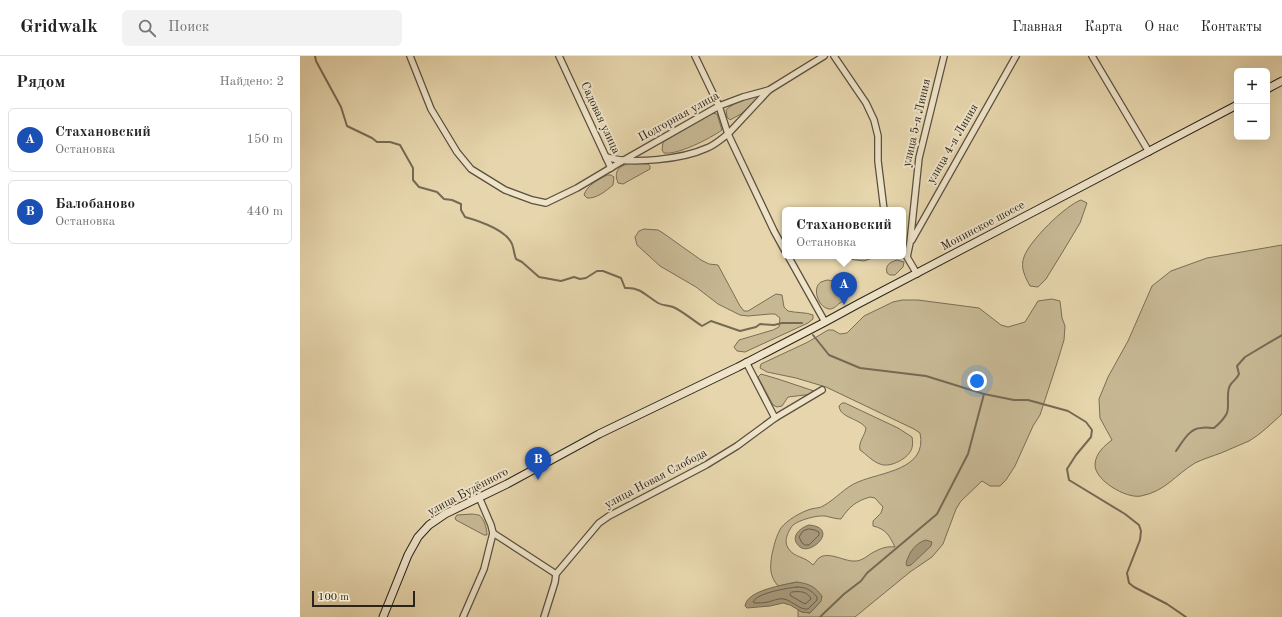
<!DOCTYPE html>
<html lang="ru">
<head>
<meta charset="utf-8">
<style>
  :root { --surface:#fff; --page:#f2f2f2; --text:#222; --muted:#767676; --line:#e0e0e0; --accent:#0f766e }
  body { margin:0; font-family:"Old Standard TT",serif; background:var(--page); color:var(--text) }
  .controls { position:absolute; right:12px; top:12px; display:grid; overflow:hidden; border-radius:6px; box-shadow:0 4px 16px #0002 }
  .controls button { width:36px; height:36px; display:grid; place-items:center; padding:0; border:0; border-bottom:1px solid var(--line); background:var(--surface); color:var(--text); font:20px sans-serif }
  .scale { position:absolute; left:12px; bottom:10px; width:103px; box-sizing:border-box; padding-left:4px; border:2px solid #2b241a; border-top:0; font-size:11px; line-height:14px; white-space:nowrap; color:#2b241a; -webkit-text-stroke:3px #efe4ca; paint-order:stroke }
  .you { position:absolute; left:677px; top:325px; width:14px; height:14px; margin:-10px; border:3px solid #fff; border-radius:50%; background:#1a73e8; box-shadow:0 0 0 6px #1a73e833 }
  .badge { display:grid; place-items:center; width:26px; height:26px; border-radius:50%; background:var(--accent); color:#fff; font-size:13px; font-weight:700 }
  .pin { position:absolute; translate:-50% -33px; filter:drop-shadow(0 1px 2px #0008) }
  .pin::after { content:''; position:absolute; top:21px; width:14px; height:12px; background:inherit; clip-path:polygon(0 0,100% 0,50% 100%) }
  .popup { position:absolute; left:482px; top:151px; width:124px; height:52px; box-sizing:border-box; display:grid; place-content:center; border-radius:6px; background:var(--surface); filter:drop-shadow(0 1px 3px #0005); font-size:13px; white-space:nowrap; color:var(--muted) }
  .popup b { font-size:15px; color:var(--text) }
  .popup::after { content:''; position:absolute; left:50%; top:100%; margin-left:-8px; border:8px solid transparent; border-top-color:var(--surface) }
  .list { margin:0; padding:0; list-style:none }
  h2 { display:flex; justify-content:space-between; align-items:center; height:52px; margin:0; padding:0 16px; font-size:17px }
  h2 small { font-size:13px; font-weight:400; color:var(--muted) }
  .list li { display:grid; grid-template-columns:26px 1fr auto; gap:12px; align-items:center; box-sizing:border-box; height:64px; margin:0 8px 8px; padding:0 8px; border:1px solid var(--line); border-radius:6px }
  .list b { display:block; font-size:15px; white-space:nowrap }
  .list p { margin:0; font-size:13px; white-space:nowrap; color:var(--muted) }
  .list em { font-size:13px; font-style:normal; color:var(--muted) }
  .icon { flex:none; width:22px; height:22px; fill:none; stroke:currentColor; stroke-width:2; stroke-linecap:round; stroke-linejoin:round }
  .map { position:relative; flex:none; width:982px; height:561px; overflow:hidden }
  header { display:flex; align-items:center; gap:24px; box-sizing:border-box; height:56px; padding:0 20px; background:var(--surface); border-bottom:1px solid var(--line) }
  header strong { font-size:19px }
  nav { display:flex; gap:22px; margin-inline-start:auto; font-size:14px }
  .search { width:280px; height:36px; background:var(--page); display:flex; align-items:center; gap:10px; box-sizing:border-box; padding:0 14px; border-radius:6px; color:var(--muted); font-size:15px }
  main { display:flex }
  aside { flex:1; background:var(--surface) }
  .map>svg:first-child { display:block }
  .green { fill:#c7b894; stroke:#796e57; fill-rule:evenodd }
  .water { fill:#a7997b; stroke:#756a54 }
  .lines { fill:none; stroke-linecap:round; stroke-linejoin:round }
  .shore { stroke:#695e4a; stroke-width:1 }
  .stream { stroke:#756a54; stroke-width:2 }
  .street-casing { stroke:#5a503f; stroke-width:8 }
  .secondary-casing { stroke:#2b241a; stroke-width:9 }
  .street { stroke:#efe4ca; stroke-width:5.5 }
  .secondary { stroke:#efe4ca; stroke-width:7 }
  .labels { text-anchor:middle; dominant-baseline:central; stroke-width:4; stroke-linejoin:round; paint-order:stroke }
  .street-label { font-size:12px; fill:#2b241a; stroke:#efe4ca }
</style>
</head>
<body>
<header>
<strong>Gridwalk</strong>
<div class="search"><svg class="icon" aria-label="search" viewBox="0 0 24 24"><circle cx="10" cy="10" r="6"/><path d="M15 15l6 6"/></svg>Поиск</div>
<nav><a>Главная</a><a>Карта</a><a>О нас</a><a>Контакты</a></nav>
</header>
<main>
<aside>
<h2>Рядом<small>Найдено: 2</small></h2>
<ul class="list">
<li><span class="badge" style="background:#1a4fb4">A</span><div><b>Стахановский</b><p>Остановка</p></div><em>150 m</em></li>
<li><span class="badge" style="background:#1a4fb4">B</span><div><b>Балобаново</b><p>Остановка</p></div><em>440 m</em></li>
</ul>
</aside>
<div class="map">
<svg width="982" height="561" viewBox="0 0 982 561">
  <rect width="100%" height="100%" fill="#e7d6ad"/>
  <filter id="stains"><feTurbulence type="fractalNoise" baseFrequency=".005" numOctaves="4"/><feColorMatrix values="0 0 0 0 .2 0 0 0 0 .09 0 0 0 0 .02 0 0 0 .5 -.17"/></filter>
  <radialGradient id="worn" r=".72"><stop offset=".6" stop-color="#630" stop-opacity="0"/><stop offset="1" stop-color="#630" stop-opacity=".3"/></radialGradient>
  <g class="green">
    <path d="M459,39L461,40L441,58L430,64L427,61L426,54C434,46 448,42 459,39Z"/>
    <path d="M412,57L417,58L422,74C409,83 378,99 364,97L362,94L363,86Z"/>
    <path d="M335,107L348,108L350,110V113L323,128L318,127C312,112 323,108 335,107Z"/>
    <path d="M307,119H311L314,121L313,129C306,135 296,143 287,142L284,139C287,129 298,124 307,119Z"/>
    <path d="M781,144L787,147L780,167L762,197L746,223L738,231L730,230C725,221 720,211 724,201C729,185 766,149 781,144Z"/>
    <path d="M344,173L358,174L363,177L401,204L409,208L418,209L440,250L444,255H448L476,238L482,239L484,251L488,255C496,257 506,256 513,259V263L508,267L445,296L437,295L434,291L439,284L473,274L479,271L480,262L475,258H470L448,260L440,259L418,248L396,231L360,210L337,189L335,181L339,175Z"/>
    <path d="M982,189V358C972,367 961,378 949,385C940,389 930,393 921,397C913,400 903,403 895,407C875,419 866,435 841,440C826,443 794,424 795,408C796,397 804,390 812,384L800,362L799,343L808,321L828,285L852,230L871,215L907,202Z"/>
    <path d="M546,200H578L564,205L548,203Z"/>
    <path d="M597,204L604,206L603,211L595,219H590L587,217C585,209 590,206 597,204Z"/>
    <path d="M527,224C537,225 547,228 552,236C549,241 545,244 540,247C537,249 534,253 530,253C519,253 511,232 521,226C523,225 525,225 527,224Z"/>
    <path d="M752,243L760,245L762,262L765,270L764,284L757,307L740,359L733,370L715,410L706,424L700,430H690L682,425L661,445L656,453L643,488L632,501L610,516L555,561H498V554L502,556L510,557L521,545L497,526L478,530C469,519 470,511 472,498C474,490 476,480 481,472C487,464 501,456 511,453C515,452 520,452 523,450C536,443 545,431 558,426C581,416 628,414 620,377L614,373L526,331L496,322L467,316L460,312L461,308L508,286L528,274H533L540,278L547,277L564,260L593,246L602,244H618L679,252L701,269L708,271L725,266L738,245ZM570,441L575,442L583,451L581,457L573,465V470C586,473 589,479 595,491C589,490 581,492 576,495C568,498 563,506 553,505C544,505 528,495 519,502C517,503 515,507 513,509C505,500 494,502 488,492C485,487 486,482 488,477C489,475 491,471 493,469C499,464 517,459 525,460C530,461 536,463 541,463C549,451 556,445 570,441Z"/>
    <path d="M461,318L478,323L514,335L513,338L488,341L482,350L477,351L473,349L458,321Z"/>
    <path d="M542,347H545L598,372L612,381C613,386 613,392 610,396C605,404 589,412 580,408C573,406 566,398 560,394C558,386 565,380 566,372C559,362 540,362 539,350Z"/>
    <path d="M172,458C173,458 178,459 179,459C184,462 187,473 187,479H184L156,464L155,462L157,459Z"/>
  </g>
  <g class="water">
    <path d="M509,469C540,472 511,500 500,491C489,482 499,472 509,469Z"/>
    <path d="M626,484L632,486L631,490L611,509L607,510L606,507C609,497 615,487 626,484Z"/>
    <path d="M497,526C510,528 514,530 522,540L521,545L510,557L502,556L490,549L483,547L470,550L447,552L445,550C447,534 484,529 497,526Z"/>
  </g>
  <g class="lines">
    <g class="shore">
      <path d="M509,473L515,474L519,476V479L509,489H505L502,487L499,481L503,475Z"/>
      <path d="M497,531C506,531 511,534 517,541V544L508,553C499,554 493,545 484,543C478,542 473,545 468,546C464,547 459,547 455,547L453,546C457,537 487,532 497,531Z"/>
      <path d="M492,536C499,535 508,535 511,543L505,548L491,540L490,538Z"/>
    </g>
    <g class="stream">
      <path d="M15,0L16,5L41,51L47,70L72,82L77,86H90L100,89L113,112V124L119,131L137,136L144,143L152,144L161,148V154L165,161C179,165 206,174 212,188C214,193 214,198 216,203L222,206L239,221L261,225L274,221L280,223L286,222L297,215H303L321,222L325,232C341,231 346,240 358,247C363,250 368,249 373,251C381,254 394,265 402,270L411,265L440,275L456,271L460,268L474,269L482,267H502"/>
      <path d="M513,279L529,299L560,312L626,320L684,338L714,344H728L768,355L786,366L792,374L791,381L776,399L767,413L769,424L825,458L839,469L841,475L840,484L827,517L829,527L834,531L867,548L886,561"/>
      <path d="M876,395C882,387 889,372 901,372C905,371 909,372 914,372C919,368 924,363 927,357C930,348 925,335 931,328C934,324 936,324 939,318L937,310L945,301L982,279"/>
      <path d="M520,561L544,538L561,525L567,517L637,458L668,398L684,338"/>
    </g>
    <g class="street-casing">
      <g id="street">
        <path d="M110,0L131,53L157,96L171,113L205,134L232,144L246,147L277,132L324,104L419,50L443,41L469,34L524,0"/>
        <path d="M259,0L311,112"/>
        <path d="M395,0L419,50L428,78L474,175L485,195"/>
        <path d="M534,0L566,47L574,64L578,80V105L584,154"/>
        <path d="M792,0L849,96"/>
        <path d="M306,101C332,109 383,103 407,92C415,89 421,83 428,78L469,34"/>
        <path d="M612,184L716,0"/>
        <path d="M488,200L525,266"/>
        <path d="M617,218L607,201L610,187L619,102L644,0"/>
        <path d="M446,306L475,362"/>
        <path d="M193,477L256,518"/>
        <path d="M163,561L184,513L193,477L191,469L179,441"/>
        <path d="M244,561L255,526L256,518L299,467L309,460L406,409L437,390L475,362L522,334"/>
      </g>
    </g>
    <g class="secondary-casing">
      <g id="secondary">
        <path d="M967,33L982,25"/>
        <path d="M83,561L108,499L118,481L129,469L145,458L207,428L299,378L438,311L525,266L558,248L937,49"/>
      </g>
    </g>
    <use href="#street" class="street"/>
    <use href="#secondary" class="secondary"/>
  </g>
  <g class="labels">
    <g class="street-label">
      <text transform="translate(379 61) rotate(-29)">Подгорная улица</text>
      <text transform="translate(300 62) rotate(65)">Садовая улица</text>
      <text transform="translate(617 67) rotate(-77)">улица 5-я Линия</text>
      <text transform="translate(653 88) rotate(-60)">улица 4-я Линия</text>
      <text transform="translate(683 170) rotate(-28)">Монинское шоссе</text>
      <text transform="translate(356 423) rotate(-28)">улица Новая Слобода</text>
      <text transform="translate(168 436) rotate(-28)">улица Будённого</text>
    </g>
  </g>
  <rect width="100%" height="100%" filter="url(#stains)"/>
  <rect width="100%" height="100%" fill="url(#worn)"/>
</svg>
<div class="controls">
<button>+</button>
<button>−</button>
</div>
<div class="scale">100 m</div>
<div class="you"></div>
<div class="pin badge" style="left:544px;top:249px;background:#1a4fb4">A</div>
<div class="popup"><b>Стахановский</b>Остановка</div>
<div class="pin badge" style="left:238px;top:424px;background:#1a4fb4">B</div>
</div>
</main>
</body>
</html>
